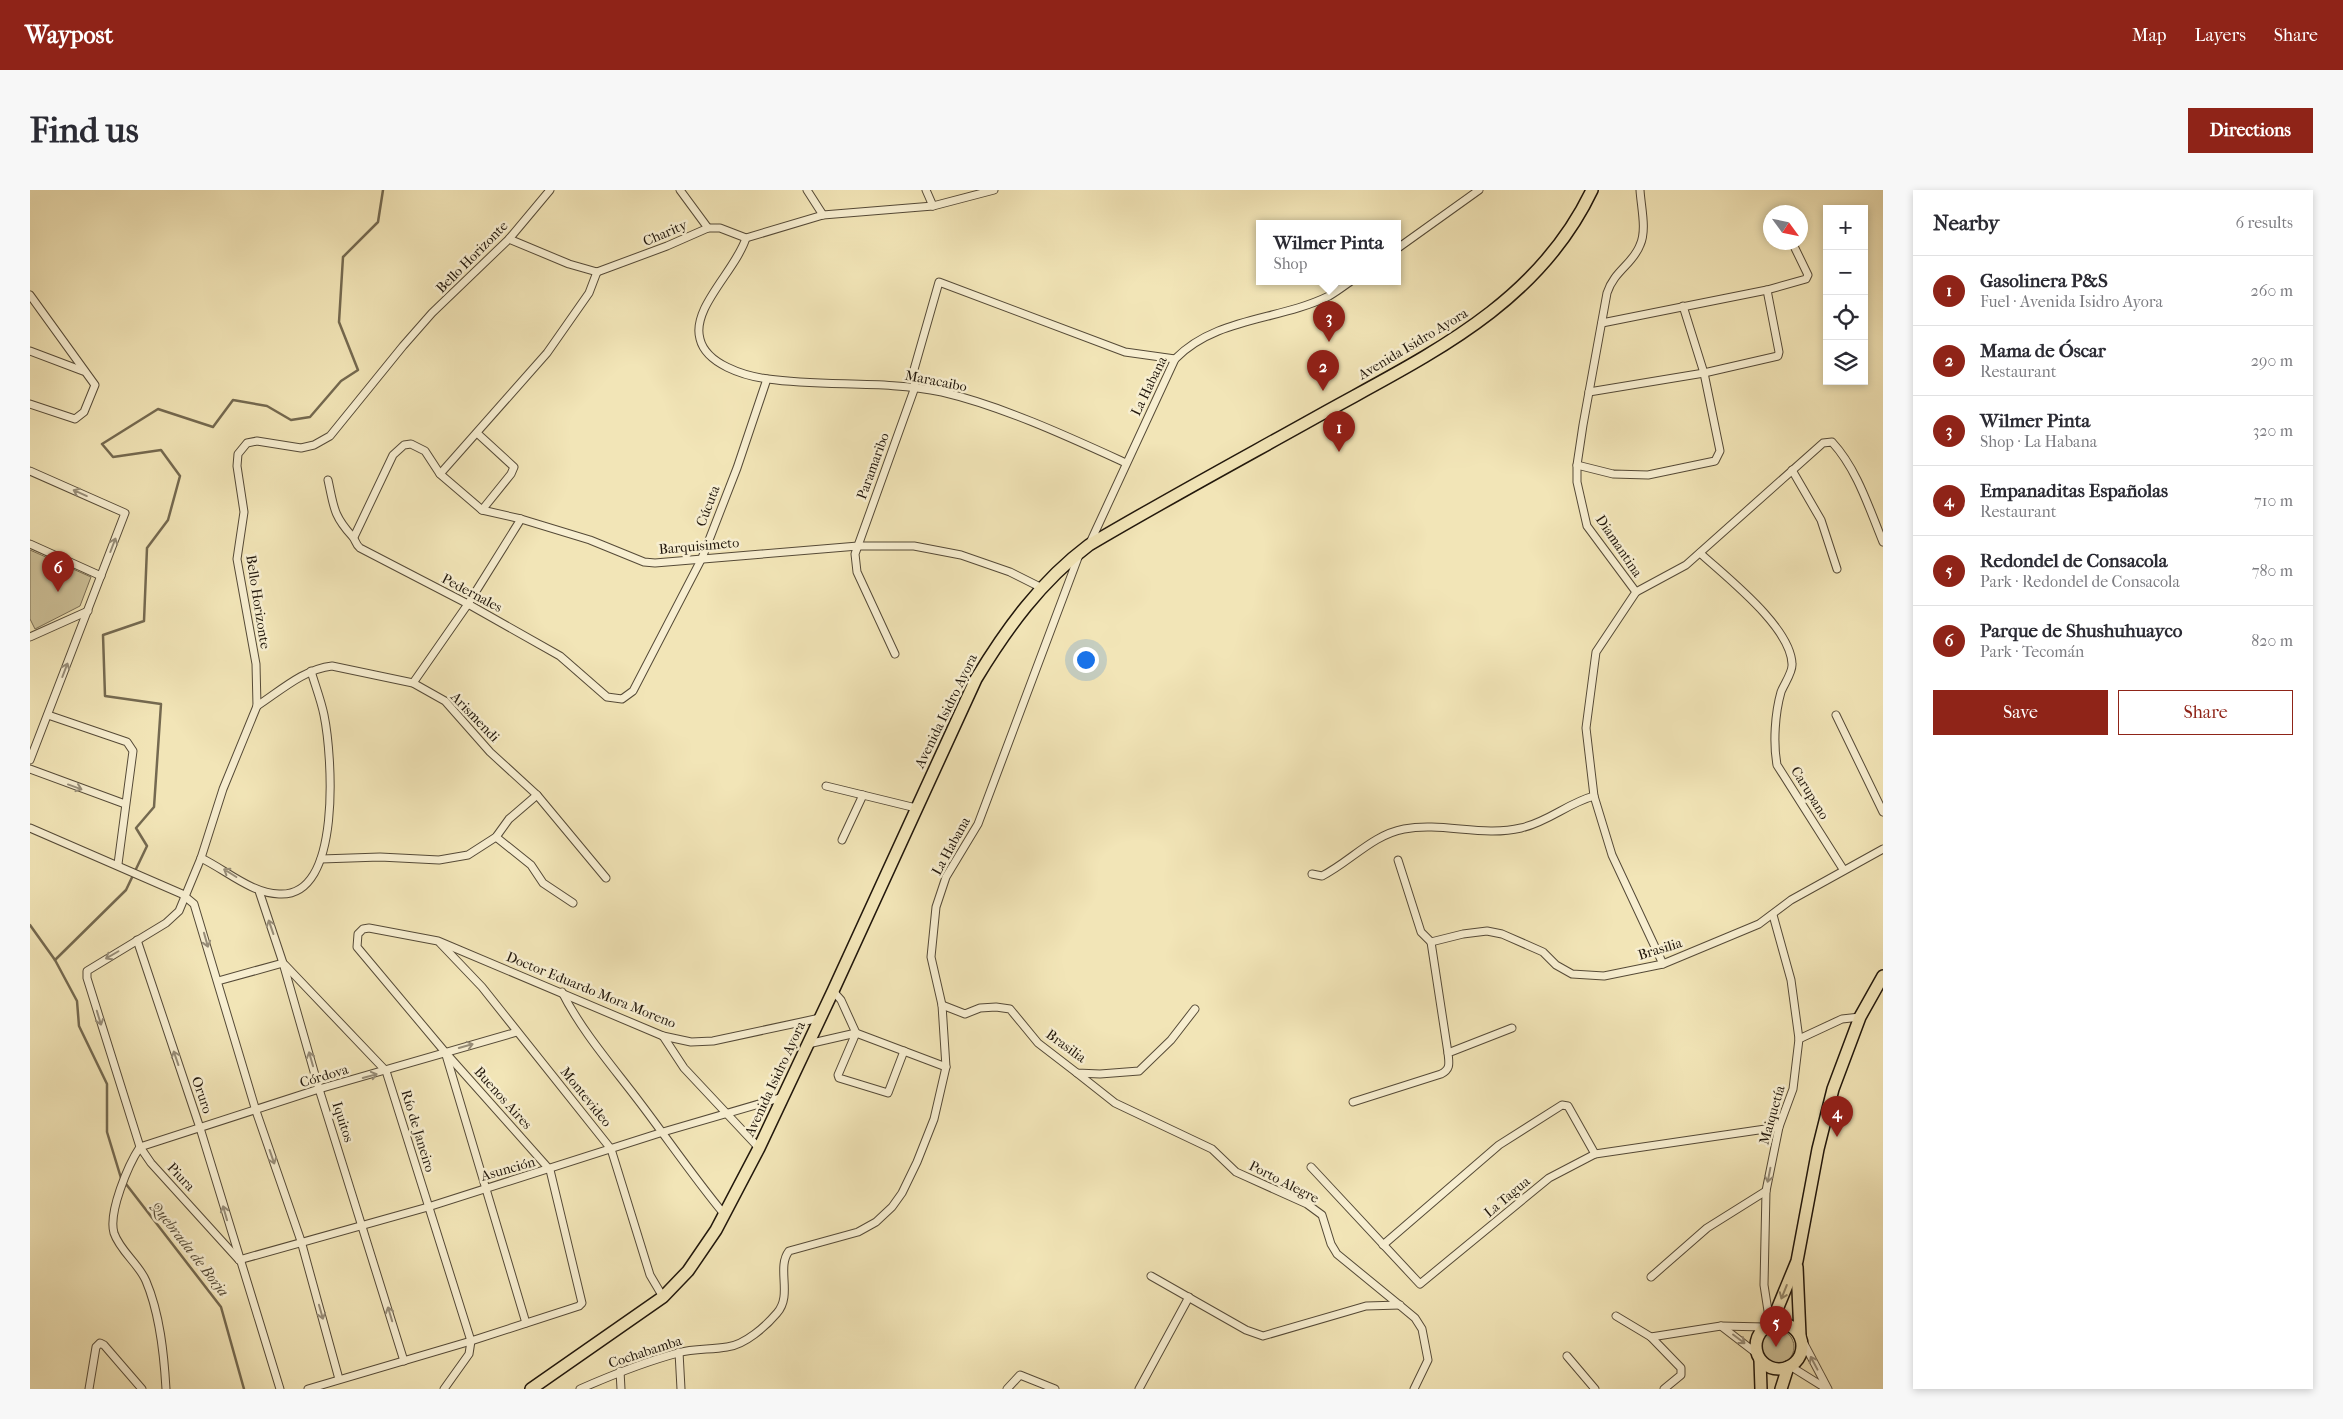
<!DOCTYPE html>
<html lang="en">
<head>
<meta charset="utf-8">
<style>
  :root { --surface:#fff; --page:#f7f7f7; --text:#2b2b33; --muted:#7c7c81; --line:#e1e1e2; --accent:#8f2418 }
  body { margin:0; font-family:"IM FELL French Canon",serif; background:var(--page); color:var(--text) }
  .controls { position:absolute; right:15px; top:15px; display:grid; overflow:hidden; border-radius:0px; box-shadow:0 2px 8px #0003 }
  .controls button { width:45px; height:45px; display:grid; place-items:center; padding:0; border:0; border-bottom:1px solid var(--line); background:var(--surface); color:var(--text); font:25px sans-serif }
  .compass { position:absolute; left:1733px; top:15px; width:45px; height:45px; border-radius:50%; background:var(--surface); box-shadow:0 2px 8px #0003; rotate:123deg }
  .you { position:absolute; left:1055px; top:469px; width:18px; height:18px; margin:-12px; border:4px solid #fff; border-radius:50%; background:#1a73e8; box-shadow:0 0 0 8px #1a73e833 }
  .badge { display:grid; place-items:center; width:32px; height:32px; border-radius:50%; background:var(--accent); color:#fff; font-size:16px; font-weight:700 }
  .pin { position:absolute; translate:-50% -41px; filter:drop-shadow(0 1px 2px #0008) }
  .pin::after { content:''; position:absolute; top:26px; width:18px; height:15px; background:inherit; clip-path:polygon(0 0,100% 0,50% 100%) }
  .popup { position:absolute; left:1226px; top:30px; width:145px; height:65px; box-sizing:border-box; display:grid; place-content:center; border-radius:0px; background:var(--surface); filter:drop-shadow(0 1px 4px #0005); font-size:16px; white-space:nowrap; color:var(--muted) }
  .popup b { font-size:19px; color:var(--text) }
  .popup::after { content:''; position:absolute; left:50%; top:100%; margin-left:-10px; border:10px solid transparent; border-top-color:var(--surface) }
  .list { margin:0; padding:0; list-style:none }
  h2 { display:flex; justify-content:space-between; align-items:center; height:65px; margin:0; padding:0 20px; font-size:21px }
  h2 small { font-size:16px; font-weight:400; color:var(--muted) }
  .list li { display:grid; grid-template-columns:32px 1fr auto; gap:15px; align-items:center; box-sizing:border-box; height:70px; padding:0 20px; border-top:1px solid var(--line) }
  .list b { display:block; font-size:19px; white-space:nowrap }
  .list p { margin:0; font-size:16px; white-space:nowrap; color:var(--muted) }
  .list em { font-size:16px; font-style:normal; color:var(--muted) }
  .actions { display:flex; gap:10px; padding:15px 20px }
  .actions a { flex:1; padding:11px 0; border:1px solid var(--accent); border-radius:0px; text-align:center; font-size:18px; color:var(--accent) }
  .actions .main { background:var(--accent); color:#fff }
  .icon { flex:none; width:28px; height:28px; fill:none; stroke:currentColor; stroke-width:2; stroke-linecap:round; stroke-linejoin:round }
  .map { position:relative; flex:none; width:1853px; height:1199px; overflow:hidden; border-radius:0px }
  header { display:flex; align-items:center; gap:30px; box-sizing:border-box; height:70px; padding:0 25px; background:var(--accent); color:#fff }
  header strong { font-size:24px }
  nav { display:flex; gap:28px; margin-inline-start:auto; font-size:18px }
  .intro { display:flex; align-items:center; justify-content:space-between; box-sizing:border-box; height:120px; padding:0 30px }
  h1 { margin:0; font-size:35px }
  .button { padding:12px 22px; border-radius:0px; background:var(--accent); color:#fff; font-size:18px; font-weight:700 }
  main { display:flex; gap:30px; padding:0 30px }
  aside { flex:1; background:var(--surface); border-radius:0px; box-shadow:0 2px 8px #0003 }
  .map>svg:first-child { display:block }
  .green { fill:#cec29a; stroke:#786c53 }
  .lines { fill:none; stroke-linecap:round; stroke-linejoin:round }
  .stream { stroke:#746950; stroke-width:2.5 }
  .minor-casing { stroke:#554a37; stroke-width:9 }
  .primary-casing { stroke:#21170c; stroke-width:14 }
  .trunk-casing { stroke:#21170c; stroke-width:14 }
  .minor { stroke:#f7eed0; stroke-width:7 }
  .primary { stroke:#f2e5b7; stroke-width:11 }
  .trunk { stroke:#f2e5b7; stroke-width:11 }
  .oneway { stroke:#978d78 }
  .oneway2 { stroke:#94886a }
  .labels { text-anchor:middle; dominant-baseline:central; stroke-width:5; stroke-linejoin:round; paint-order:stroke }
  .street-label { font-size:14px; fill:#21170c; stroke:#f7eed0 }
  .water-label { font-size:15px; font-style:italic; fill:#584d39; stroke:#f7eed0 }
</style>
</head>
<body>
<header>
<strong>Waypost</strong>
<nav><a>Map</a><a>Layers</a><a>Share</a></nav>
</header>
<div class="intro"><h1>Find us</h1><a class="button">Directions</a></div>
<main>
<div class="map">
<svg width="1853" height="1199" viewBox="0 0 1853 1199">
  <rect width="100%" height="100%" fill="#f2e5b7"/>
  <filter id="stains"><feTurbulence type="fractalNoise" baseFrequency=".004" numOctaves="4"/><feColorMatrix values="0 0 0 0 .2 0 0 0 0 .09 0 0 0 0 .02 0 0 0 .5 -.17"/></filter>
  <radialGradient id="worn" r=".72"><stop offset=".6" stop-color="#630" stop-opacity="0"/><stop offset="1" stop-color="#630" stop-opacity=".3"/></radialGradient>
  <g class="green">
    <path d="M0,360L61,387L50,416L5,439L0,429Z"/>
    <circle cx="1746" cy="1157" r="18"/>
  </g>
  <g class="lines">
    <g class="stream">
      <path d="M0,735L25,770L47,811L49,836L77,894V942L91,988"/>
      <path d="M25,770L96,700L117,656L106,638L124,617L131,514L75,506L73,445L114,431L117,358L138,330L150,286L131,260L83,267L72,254L128,219L183,237L203,210L237,216L261,230L280,227L311,191L328,180L309,132L313,67L348,32L353,0"/>
      <path d="M96,994L191,1117L214,1199"/>
    </g>
    <g class="minor-casing">
      <g id="minor">
        <path d="M650,0L678,38"/>
        <path d="M777,0L793,25"/>
        <path d="M896,0L903,16"/>
        <path d="M1610,0C1611,17 1617,40 1610,55C1603,74 1584,81 1577,103L1553,235L1547,275V292L1557,336L1606,402L1566,462L1556,538L1564,606L1582,665L1633,774"/>
        <path d="M716,48C706,80 661,118 670,149C676,174 714,186 738,189C795,197 854,190 912,202C972,216 1039,247 1096,273"/>
        <path d="M479,49L539,74L567,82"/>
        <path d="M1368,58L1449,0"/>
        <path d="M567,82L637,56L678,38H690L716,48L793,25L903,16L964,0"/>
        <path d="M0,105L65,195L54,222L45,229L0,214"/>
        <path d="M1572,133L1737,100L1776,89L1778,85L1762,52"/>
        <path d="M0,161L53,181"/>
        <path d="M1559,202L1674,183L1748,166L1749,162L1737,100"/>
        <path d="M447,243L484,277L481,284L452,320"/>
        <path d="M1547,275L1583,284L1618,285L1685,271L1690,261L1674,183L1653,116"/>
        <path d="M1762,280L1791,330L1807,379"/>
        <path d="M0,281L95,323L0,570"/>
        <path d="M410,284L517,163L559,103L567,82"/>
        <path d="M298,290C304,317 303,325 322,346C326,350 325,354 330,358L438,414L530,466L577,507L592,509L603,501L672,368L707,278L737,189"/>
        <path d="M324,347L363,265L374,255L381,254L395,261L410,284L452,320L491,329L560,350L614,372L625,373L828,356H884L931,365L980,382L1012,398"/>
        <path d="M0,354L71,386"/>
        <path d="M1059,355L1145,169C1186,127 1248,131 1299,106C1306,102 1314,96 1321,91"/>
        <path d="M1670,363C1696,387 1761,437 1762,474C1763,482 1754,494 1751,502C1745,523 1743,553 1747,575L1813,679"/>
        <path d="M1606,402L1656,375L1793,253L1802,252C1827,279 1839,318 1853,352"/>
        <path d="M0,447L58,421"/>
        <path d="M865,464L827,382L825,364L885,197L883,183L909,92L1095,162L1145,169"/>
        <path d="M383,493L438,414L491,329"/>
        <path d="M227,516C250,501 274,479 302,476L383,493L415,511L460,562L507,605L576,688"/>
        <path d="M18,525L97,552L103,561L88,674"/>
        <path d="M1806,525L1853,622"/>
        <path d="M0,579L95,614"/>
        <path d="M796,596L886,618"/>
        <path d="M0,638L152,704L164,714L226,921L271,1051L309,1189"/>
        <path d="M466,647L501,675L513,693L543,713"/>
        <path d="M812,650L833,605"/>
        <path d="M171,668C196,680 221,703 249,704C313,708 302,564 294,525C291,510 285,495 281,481"/>
        <path d="M291,669L350,667L409,670L438,665L466,647L479,629L507,605"/>
        <path d="M1368,670L1391,742L1401,752"/>
        <path d="M1282,684L1292,686C1320,672 1342,645 1374,639C1412,632 1453,647 1491,638C1518,632 1538,613 1564,606"/>
        <path d="M229,701L253,773L289,899L374,1171"/>
        <path d="M107,750L170,938L250,1199"/>
        <path d="M1401,752L1433,744L1457,741L1472,744L1513,762L1526,775L1542,784L1574,786L1633,774L1729,734L1761,710L1853,659"/>
        <path d="M1401,752L1418,863"/>
        <path d="M410,753L452,797L581,959L620,1085L633,1107"/>
        <path d="M255,775L356,881L441,1151L439,1164L414,1199"/>
        <path d="M188,791L253,773"/>
        <path d="M803,801L811,810L826,843L916,877"/>
        <path d="M532,802C552,842 584,878 611,914C639,951 665,989 694,1024"/>
        <path d="M912,815L935,824L950,818L966,817L980,819L1008,853L1047,883L1070,884L1109,881L1141,850L1165,819"/>
        <path d="M826,843L808,885L809,888L858,903L874,861"/>
        <path d="M633,846L654,878L729,958"/>
        <path d="M1769,849L1812,829L1830,827"/>
        <path d="M778,854L826,843"/>
        <path d="M416,865L496,1133"/>
        <path d="M1047,883L1085,913L1182,959L1206,982L1277,1014L1292,1025L1301,1054L1307,1064L1373,1118L1385,1128L1392,1139L1398,1170L1384,1199"/>
        <path d="M1323,912L1411,884C1421,879 1419,873 1418,863L1482,838"/>
        <path d="M1281,977L1390,1094L1519,988L1565,964L1749,937"/>
        <path d="M1353,1055L1469,955L1532,915L1538,916L1565,964"/>
        <path d="M209,1070L121,973L110,957L57,788V781L136,733L149,721L171,668L193,599L227,516L226,474L207,369L214,322L207,276L208,264L217,253L227,251L271,258L284,255L300,246L373,156L402,123L479,49L520,0"/>
        <path d="M209,1070L398,1017L633,942L753,907"/>
        <path d="M1121,1086L1216,1140L1233,1146L1336,1116L1370,1115"/>
        <path d="M1621,1087L1677,1038L1736,1001"/>
        <path d="M1586,1126L1621,1147L1651,1178V1185L1634,1199"/>
        <path d="M1740,1134L1734,1095L1736,1001L1749,937L1763,899L1769,849L1761,790L1743,725"/>
        <path d="M1691,1136L1726,1163"/>
        <path d="M1770,1146L1798,1199"/>
        <path d="M1621,1147L1691,1136L1735,1137"/>
        <path d="M649,1162L651,1199"/>
        <path d="M1537,1166L1565,1199"/>
        <path d="M1760,1176L1797,1199"/>
        <path d="M590,1181L591,1199"/>
        <path d="M59,1199L66,1157L70,1153L74,1155L112,1199"/>
        <path d="M136,1199C134,1164 130,1124 116,1091C109,1074 90,1061 84,1043C78,1023 98,975 110,957L289,899L487,842"/>
        <path d="M278,1199L441,1151L549,1116L552,1113L520,980L415,862L327,757L328,744L333,739L339,738L408,751L633,846L661,852L683,851L790,828"/>
        <path d="M550,1199C582,1185 614,1172 648,1163C664,1158 680,1160 697,1157C715,1155 736,1136 747,1123C763,1105 746,1078 759,1061L828,1042L846,1032L862,1017L872,1003L887,972L904,929L916,877L912,815L901,767L906,717L916,687L948,634L1049,365"/>
        <path d="M977,1199L990,1185L1025,1199"/>
        <path d="M1109,1199L1159,1107"/>
      </g>
    </g>
    <g class="primary-casing">
      <path id="primary" d="M501,1199L633,1107L658,1081L686,1040L729,958L803,801L946,489C977,438 1011,391 1059,355C1135,310 1213,268 1290,225C1396,166 1507,116 1562,0"/>
    </g>
    <g class="trunk-casing">
      <g id="trunk">
        <path d="M1767,1077L1770,1145"/>
        <circle cx="1749" cy="1156" r="23"/>
        <path d="M1741,1134L1767,1071L1788,959L1803,899L1830,827L1853,786"/>
        <path d="M1730,1170L1731,1199"/>
        <path d="M1751,1199L1758,1177"/>
      </g>
    </g>
    <use href="#minor" class="minor"/>
    <use href="#primary" class="primary"/>
    <use href="#trunk" class="trunk"/>
  </g>
  <defs><path id="oneway-shaft" d="M-6 0H5M1.5-3L5.5 0L1.5 3" fill="none" stroke-width="1.6" stroke-linecap="round" stroke-linejoin="round" transform="scale(1.25)"/></defs>
  <g class="oneway">
    <use href="#oneway-shaft" transform="translate(50 303) rotate(-156)"/>
    <use href="#oneway-shaft" transform="translate(83 355) rotate(-69)"/>
    <use href="#oneway-shaft" transform="translate(35 480) rotate(-69)"/>
    <use href="#oneway-shaft" transform="translate(45 597) rotate(20)"/>
    <use href="#oneway-shaft" transform="translate(200 683) rotate(-148)"/>
    <use href="#oneway-shaft" transform="translate(241 737) rotate(-109)"/>
    <use href="#oneway-shaft" transform="translate(176 750) rotate(74)"/>
    <use href="#oneway-shaft" transform="translate(82 765) rotate(150)"/>
    <use href="#oneway-shaft" transform="translate(69 828) rotate(73)"/>
    <use href="#oneway-shaft" transform="translate(436 856) rotate(-16)"/>
    <use href="#oneway-shaft" transform="translate(146 868) rotate(-109)"/>
    <use href="#oneway-shaft" transform="translate(281 869) rotate(-106)"/>
    <use href="#oneway-shaft" transform="translate(340 886) rotate(-15)"/>
    <use href="#oneway-shaft" transform="translate(242 967) rotate(71)"/>
    <use href="#oneway-shaft" transform="translate(1739 985) rotate(101)"/>
    <use href="#oneway-shaft" transform="translate(195 1023) rotate(-106)"/>
    <use href="#oneway-shaft" transform="translate(291 1122) rotate(74)"/>
    <use href="#oneway-shaft" transform="translate(360 1124) rotate(-107)"/>
    <use href="#oneway-shaft" transform="translate(1709 1149) rotate(37)"/>
    <use href="#oneway-shaft" transform="translate(1784 1173) rotate(-118)"/>
  </g>
  <use class="oneway2" href="#oneway-shaft" transform="translate(1754 1102) rotate(112)"/>
  <g class="labels">
    <g class="street-label">
      <text transform="translate(635 43) rotate(-23)">Charity</text>
      <text transform="translate(442 67) rotate(-45)">Bello Horizonte</text>
      <text transform="translate(1383 154) rotate(-31)">Avenida Isidro Ayora</text>
      <text transform="translate(906 191) rotate(11)">Maracaibo</text>
      <text transform="translate(1119 196) rotate(-64)">La Habana</text>
      <text transform="translate(843 276) rotate(-70)">Paramaribo</text>
      <text transform="translate(678 316) rotate(-69)">Cúcuta</text>
      <text transform="translate(669 356) rotate(-5)">Barquisimeto</text>
      <text transform="translate(1589 356) rotate(56)">Diamantina</text>
      <text transform="translate(442 403) rotate(28)">Pedernales</text>
      <text transform="translate(228 412) rotate(81)">Bello Horizonte</text>
      <text transform="translate(916 521) rotate(-64)">Avenida Isidro Ayora</text>
      <text transform="translate(445 527) rotate(46)">Arismendi</text>
      <text transform="translate(1780 603) rotate(58)">Carupano</text>
      <text transform="translate(921 656) rotate(-61)">La Habana</text>
      <text transform="translate(1630 759) rotate(-17)">Brasilia</text>
      <text transform="translate(561 800) rotate(22)">Doctor Eduardo Mora Moreno</text>
      <text transform="translate(1036 856) rotate(36)">Brasilia</text>
      <text transform="translate(294 886) rotate(-17)">Córdova</text>
      <text transform="translate(745 889) rotate(-65)">Avenida Isidro Ayora</text>
      <text transform="translate(172 905) rotate(71)">Oruro</text>
      <text transform="translate(556 907) rotate(51)">Montevideo</text>
      <text transform="translate(473 908) rotate(48)">Buenos Aires</text>
      <text transform="translate(1742 925) rotate(-74)">Maiquetía</text>
      <text transform="translate(313 932) rotate(72)">Iquitos</text>
      <text transform="translate(388 941) rotate(73)">Río de Janeiro</text>
      <text transform="translate(478 979) rotate(-16)">Asunción</text>
      <text transform="translate(151 987) rotate(47)">Piura</text>
      <text transform="translate(1254 992) rotate(27)">Porto Alegre</text>
      <text transform="translate(1477 1007) rotate(-40)">La Tagua</text>
      <text transform="translate(615 1162) rotate(-18)">Cochabamba</text>
    </g>
    <g class="water-label">
      <text transform="translate(160 1059) rotate(52)">Quebrada de Borja</text>
    </g>
  </g>
  <rect width="100%" height="100%" filter="url(#stains)"/>
  <rect width="100%" height="100%" fill="url(#worn)"/>
</svg>
<div class="controls">
<button>+</button>
<button>−</button>
<button><svg class="icon" aria-label="locate" viewBox="0 0 24 24"><circle cx="12" cy="12" r="6"/><path d="M12 2v4M12 18v4M2 12h4M18 12h4"/></svg></button>
<button><svg class="icon" aria-label="layers" viewBox="0 0 24 24"><path d="M12 4l9 5-9 5-9-5zM3 14l9 5 9-5"/></svg></button>
</div>
<svg class="compass" viewBox="-18 -18 36 36"><path d="M0-13l5 13h-10z" fill="#e53935"/><path d="M0 13l5-13h-10z" fill="#7c7c81"/></svg>
<div class="you"></div>
<div class="pin badge" style="left:1309px;top:262px">1</div>
<div class="pin badge" style="left:1293px;top:201px">2</div>
<div class="pin badge" style="left:1299px;top:152px">3</div>
<div class="popup"><b>Wilmer Pinta</b>Shop</div>
<div class="pin badge" style="left:1807px;top:947px">4</div>
<div class="pin badge" style="left:1746px;top:1157px">5</div>
<div class="pin badge" style="left:28px;top:402px">6</div>
</div>
<aside>
<h2>Nearby<small>6 results</small></h2>
<ul class="list">
<li><span class="badge">1</span><div><b>Gasolinera P&amp;S</b><p>Fuel · Avenida Isidro Ayora</p></div><em>260 m</em></li>
<li><span class="badge">2</span><div><b>Mama de Óscar</b><p>Restaurant</p></div><em>290 m</em></li>
<li><span class="badge">3</span><div><b>Wilmer Pinta</b><p>Shop · La Habana</p></div><em>320 m</em></li>
<li><span class="badge">4</span><div><b>Empanaditas Españolas</b><p>Restaurant</p></div><em>710 m</em></li>
<li><span class="badge">5</span><div><b>Redondel de Consacola</b><p>Park · Redondel de Consacola</p></div><em>780 m</em></li>
<li><span class="badge">6</span><div><b>Parque de Shushuhuayco</b><p>Park · Tecomán</p></div><em>820 m</em></li>
</ul>
<div class="actions"><a class="main">Save</a><a>Share</a></div>
</aside>
</main>
</body>
</html>
